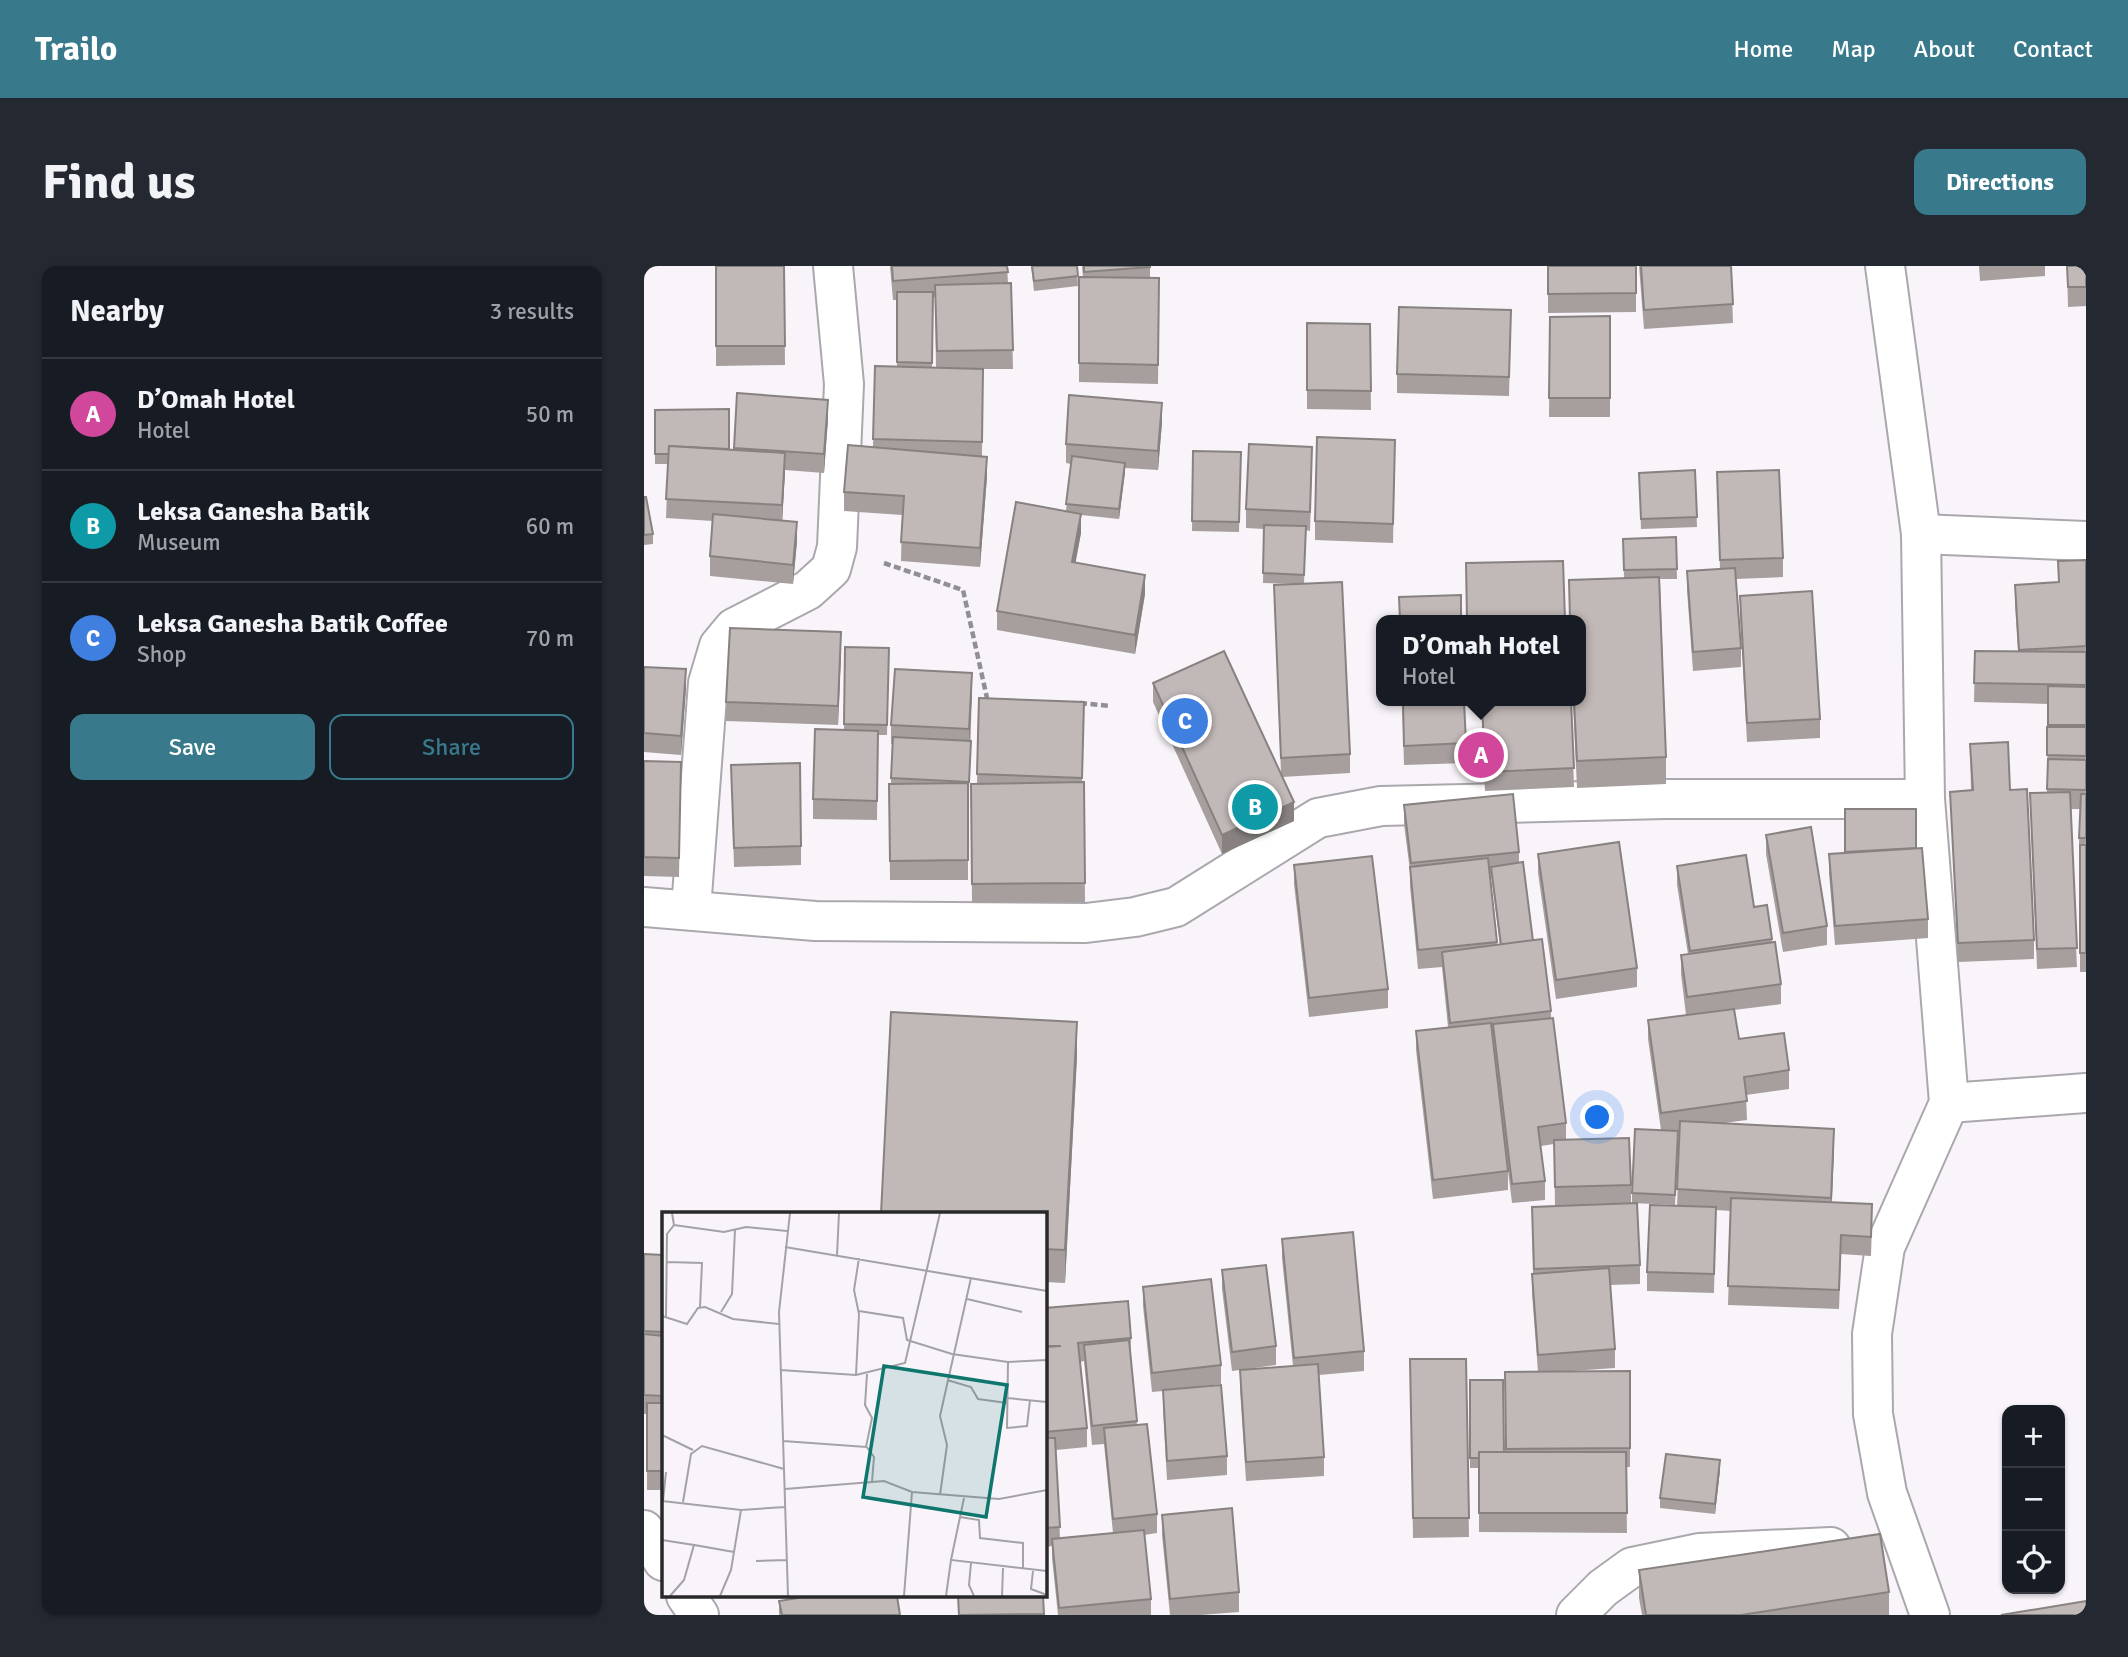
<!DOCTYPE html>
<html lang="en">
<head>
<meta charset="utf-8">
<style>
  :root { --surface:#171b24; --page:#242831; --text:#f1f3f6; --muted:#9ea1a6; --line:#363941; --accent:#387a8c }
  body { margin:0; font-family:Signika,sans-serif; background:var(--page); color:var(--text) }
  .controls { position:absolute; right:21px; bottom:21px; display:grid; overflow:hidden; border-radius:14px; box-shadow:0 2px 5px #0004 }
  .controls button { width:63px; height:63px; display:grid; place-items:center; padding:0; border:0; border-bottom:2px solid var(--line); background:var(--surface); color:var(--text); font:35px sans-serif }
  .you { position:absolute; left:954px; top:852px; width:24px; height:24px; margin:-18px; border:5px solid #fff; border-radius:50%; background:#1a73e8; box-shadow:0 0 0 10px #1a73e833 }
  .badge { display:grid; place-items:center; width:46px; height:46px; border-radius:50%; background:var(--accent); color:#fff; font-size:23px; font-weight:700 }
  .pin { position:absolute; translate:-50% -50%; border:4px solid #fff; box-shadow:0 2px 7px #0006 }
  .popup { position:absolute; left:732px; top:349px; width:210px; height:91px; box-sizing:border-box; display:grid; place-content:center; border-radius:14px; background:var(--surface); filter:drop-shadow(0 2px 5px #0005); font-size:23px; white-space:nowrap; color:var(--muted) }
  .popup b { font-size:26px; color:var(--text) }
  .popup::after { content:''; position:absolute; left:50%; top:100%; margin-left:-14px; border:14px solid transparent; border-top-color:var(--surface) }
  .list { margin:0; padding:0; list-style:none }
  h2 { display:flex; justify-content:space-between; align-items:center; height:91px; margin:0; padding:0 28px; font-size:30px }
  h2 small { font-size:23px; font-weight:400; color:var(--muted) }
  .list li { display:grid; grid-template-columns:46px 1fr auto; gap:21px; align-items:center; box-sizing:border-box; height:112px; padding:0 28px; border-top:2px solid var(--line) }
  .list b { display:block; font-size:26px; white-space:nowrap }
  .list p { margin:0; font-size:23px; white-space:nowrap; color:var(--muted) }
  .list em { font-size:23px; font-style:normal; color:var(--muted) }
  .actions { display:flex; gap:14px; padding:21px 28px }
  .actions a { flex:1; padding:16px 0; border:2px solid var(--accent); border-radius:14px; text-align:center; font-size:24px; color:var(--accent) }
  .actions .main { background:var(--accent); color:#fff }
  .icon { flex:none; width:38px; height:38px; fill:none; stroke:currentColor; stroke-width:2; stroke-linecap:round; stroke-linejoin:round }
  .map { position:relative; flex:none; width:1442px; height:1349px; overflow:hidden; border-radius:14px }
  header { display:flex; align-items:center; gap:42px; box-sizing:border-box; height:98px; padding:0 35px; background:var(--accent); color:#fff }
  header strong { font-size:33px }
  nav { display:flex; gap:38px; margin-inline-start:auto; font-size:24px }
  .intro { display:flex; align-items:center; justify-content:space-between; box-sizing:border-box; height:168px; padding:0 42px }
  h1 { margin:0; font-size:49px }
  .button { padding:18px 32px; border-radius:14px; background:var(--accent); color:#fff; font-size:24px; font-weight:700 }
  main { display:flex; gap:42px; padding:0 42px }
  aside { flex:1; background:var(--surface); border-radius:14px; box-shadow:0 2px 5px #0004 }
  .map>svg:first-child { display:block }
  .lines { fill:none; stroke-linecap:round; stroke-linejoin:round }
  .minor-casing { stroke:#aba8ad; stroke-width:42 }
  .path { stroke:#928f94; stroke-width:4.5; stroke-dasharray:7 3.5; stroke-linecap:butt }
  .minor { stroke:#fff; stroke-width:38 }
  .wall { fill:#a69f9d; fill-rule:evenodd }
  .shaded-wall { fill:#878280 }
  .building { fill:#c1b9b7; stroke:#878280; stroke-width:2 }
  .inset-road { fill:none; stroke:#a5a2a7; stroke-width:2 }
  .view { fill:#0f766e; fill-opacity:0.15; stroke:#0f766e; stroke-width:3.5 }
  .inset-edge { fill:none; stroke:#29282a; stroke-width:3.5 }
</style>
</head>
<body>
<header>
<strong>Trailo</strong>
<nav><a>Home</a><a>Map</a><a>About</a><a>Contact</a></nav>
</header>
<div class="intro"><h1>Find us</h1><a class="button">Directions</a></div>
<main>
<aside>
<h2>Nearby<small>3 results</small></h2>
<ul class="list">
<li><span class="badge" style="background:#d1479c">A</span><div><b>D’Omah Hotel</b><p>Hotel</p></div><em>50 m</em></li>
<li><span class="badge" style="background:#0f9aa8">B</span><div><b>Leksa Ganesha Batik</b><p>Museum</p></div><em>60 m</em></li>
<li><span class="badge" style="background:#3f7fe0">C</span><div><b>Leksa Ganesha Batik Coffee</b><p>Shop</p></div><em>70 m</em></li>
</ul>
<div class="actions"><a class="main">Save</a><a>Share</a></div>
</aside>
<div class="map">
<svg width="1442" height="1349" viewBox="0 0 1442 1349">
  <rect width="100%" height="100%" fill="#f8f4fa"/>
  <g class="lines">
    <g class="minor-casing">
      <g id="minor">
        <path d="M1241,0L1277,268L1281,533L1305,837L1241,981L1228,1068L1229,1148L1243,1227L1286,1349"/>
        <path d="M1277,268L1442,275"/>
        <path d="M0,641L171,655L442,657L491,651L532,641L674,552L737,540L1020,533H1281"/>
        <path d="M47,643L64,417L75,380L90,362L164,324L187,303L193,281L200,118L189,0"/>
        <path d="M1305,837L1442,827"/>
        <path d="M0,1264L19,1295"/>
        <path d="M42,1330L55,1349"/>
        <path d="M932,1349L959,1322L988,1301L1055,1287L1187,1281"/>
      </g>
    </g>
    <g class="path">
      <path d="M240,297L319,324L343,432H347"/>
      <path d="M436,437L466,440"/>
    </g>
    <use href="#minor" class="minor"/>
  </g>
  <g class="wall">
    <path d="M72,0H140L141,99L72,100Z"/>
    <path d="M246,0H363L364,17H367L369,103H339L338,190L343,210L336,301L257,295L258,249L200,245V226L229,181L231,100L253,101V34H249ZM289,31H291L292,102H288Z"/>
    <path d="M387,0H433L434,20L390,25Z"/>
    <path d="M438,0H506V12H515L514,118L435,116V11H439Z"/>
    <path d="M904,0H992V46L904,47Z"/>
    <path d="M995,0H1087L1089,57L1000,63Z"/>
    <path d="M1335,0H1401V10L1336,15Z"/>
    <path d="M1423,0H1442V40L1424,41Z"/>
    <path d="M867,44L865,130L753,127V108Z"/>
    <path d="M966,50V151H905L906,51Z"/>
    <path d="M663,57L726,58L727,144L663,143Z"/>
    <path d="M93,127L184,153L180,207L141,204L138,255L153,275L149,318L66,310V290L69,255L22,252L24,198H11V144L85,183L90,184Z"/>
    <path d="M518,156L514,204L481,202L475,253L437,249V267L431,297L501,328L491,388L353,364V345L422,245L427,198L422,197V178Z"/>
    <path d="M549,185L597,186L595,266L548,265Z"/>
    <path d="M751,193L749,277L671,274V255Z"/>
    <path d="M668,200L666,265L662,264L660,318L706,488V507L638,511L650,555L578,588L509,436V417L637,508L630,319L650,318L619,317L620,263L602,262V243Z"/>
    <path d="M1051,204L1053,261L997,263L995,207Z"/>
    <path d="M1073,206L1139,292V311L1092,313L1097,382V401L1049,405L1043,324V305L1076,303Z"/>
    <path d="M0,231L9,268V278L0,279Z"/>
    <path d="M1032,271L1033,313H1016L1022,491V518L933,522L929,435H937V354H925V314L980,312L979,273Z"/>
    <path d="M1442,294V706H1436V591H1435V572L1436,543H1426L1433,701L1393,703L1386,527H1403L1404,438L1330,436L1331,385H1374L1371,338V319L1414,316Z"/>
    <path d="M1096,330L1176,453V472L1103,476L1096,349Z"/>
    <path d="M201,381L245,382L243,469H234L233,554L169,553V533L200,463Z"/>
    <path d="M197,385L194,459L82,455V436Z"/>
    <path d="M0,401L42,422L37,489L0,486Z"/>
    <path d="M328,426L325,526H324V614H246L245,518H247L248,478H247V459Z"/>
    <path d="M335,432L440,455L438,517L440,516L441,636L328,637L327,518H333Z"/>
    <path d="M758,435H820L822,497L760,499Z"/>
    <path d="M837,435H927L930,521L841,525Z"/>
    <path d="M1326,478L1366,524L1390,674V693L1314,696L1306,526L1327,525Z"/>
    <path d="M0,495L37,496L35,611L0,610Z"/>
    <path d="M87,499L157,580V599L90,601Z"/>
    <path d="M760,539L875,586V597L889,675L907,745V752L922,857V874L987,919V937L996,999V1018L966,1019L971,1083V1102L927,1105H986V1201H982L983,1267L835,1266V1202H826V1114L860,1186H861V1106H894L888,1027V1008H889L888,941L911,940L910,878L897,880L901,915V934L868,937L858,856L864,905V924L789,933L772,784V765L804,761L798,701L774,703L766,620V605L760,558ZM846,608H847L856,679H853Z"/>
    <path d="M1122,569L1183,660V679L1139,686L1122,588Z"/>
    <path d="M1272,582L1284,653V672L1191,679L1185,607V588Z"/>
    <path d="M894,588L993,702V721L912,733L894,607Z"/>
    <path d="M650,599L744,723V742L665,751L650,618Z"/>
    <path d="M1033,600L1110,641L1128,673L1137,718V738L1090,744L1095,773L1145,804V823L1102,829L1103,854L1080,857L1190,882L1188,936L1228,957L1227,990L1197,988L1195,1043L1084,1039L1087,945L1072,944L1070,1027L1003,1025V1006L1033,940L1036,864H1029L1034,875L1031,939L988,937V927L1017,864L1004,773V754L1042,749L1037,708V689L1044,688L1033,619Z"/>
    <path d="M433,790L421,1017L401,1016V948Z"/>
    <path d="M638,973L720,1085V1105L675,1109L680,1191V1210L602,1215L596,1123V1104L649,1100L638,992Z"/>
    <path d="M0,988L19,989V1224H3V1148H0Z"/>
    <path d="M578,1004L632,1080V1099L588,1105L578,1023Z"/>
    <path d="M499,1021L577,1099V1118L543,1122L583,1190V1209L523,1214L519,1143V1125L508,1126L499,1040Z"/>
    <path d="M401,1042L487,1072L486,1091L493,1159L513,1248V1267L500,1269L507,1333V1349H414L408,1292V1280L401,1281ZM440,1095L448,1179L460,1178L469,1267L416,1272L412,1184L443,1181V1162L436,1096Z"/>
    <path d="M766,1093H822L825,1271L769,1272Z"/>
    <path d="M1076,1204L1071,1248L1016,1242V1232Z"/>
    <path d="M518,1249L595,1326V1346L557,1349H526L518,1269Z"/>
    <path d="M995,1304L1245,1326V1349H998L995,1332Z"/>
    <path d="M158,1330H262L253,1332L256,1349H135V1335L158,1331Z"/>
  </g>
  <g class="shaded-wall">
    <path d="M184,134V153L180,207V188Z"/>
    <path d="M518,137V156L514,204V185Z"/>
    <path d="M141,187V206L138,258V239Z"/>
    <path d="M343,191V210L336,301V282Z"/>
    <path d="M481,197V207L475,253V243Z"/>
    <path d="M437,248V267L428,316V296Z"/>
    <path d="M153,256V275L149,318V299Z"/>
    <path d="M501,309V328L491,388V369Z"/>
    <path d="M197,366V385L194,459V440Z"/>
    <path d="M42,403V422L37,489V470Z"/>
    <path d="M328,407V426L325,482V463Z"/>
    <path d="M650,536V555L578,588V569Z"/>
    <path d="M433,756V790L421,1017V984Z"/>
    <path d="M1190,863V882L1187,951V932Z"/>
    <path d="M1076,1194V1204L1071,1248V1238Z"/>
  </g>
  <g class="building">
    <path d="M72,0H140L141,80H72Z"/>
    <path d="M248,0H363L364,6L249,15Z"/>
    <path d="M388,0H433L434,10L390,15Z"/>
    <path d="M440,0H506V1L440,6Z"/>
    <path d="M904,0H992V27L904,28Z"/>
    <path d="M997,0H1087L1089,38L1000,44Z"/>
    <path d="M1423,0H1442V21H1424Z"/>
    <path d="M435,11L515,12L514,99L435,97Z"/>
    <path d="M367,17L369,84L293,85L291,19Z"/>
    <path d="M253,26H289L288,97L253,96Z"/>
    <path d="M755,41L867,44L865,111L753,108Z"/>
    <path d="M966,50V132H905L906,51Z"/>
    <path d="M663,57L726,58L727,125L663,124Z"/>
    <path d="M231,100L339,103L338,176L229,173Z"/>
    <path d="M93,127L184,134L180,188L90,182Z"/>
    <path d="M425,129L518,137L514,185L422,178Z"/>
    <path d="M85,143V183L25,180V188H11V144Z"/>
    <path d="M673,171L751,174L749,258L671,255Z"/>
    <path d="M605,178L668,181L666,246L602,243Z"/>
    <path d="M204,179L343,191L336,282L257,276L260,230L200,226Z"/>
    <path d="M25,180L141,187L138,239L22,233Z"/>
    <path d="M549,185L597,186L595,256L548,255Z"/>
    <path d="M428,190L481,197L475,243L422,238Z"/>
    <path d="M1051,204L1053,251L997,253L995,207Z"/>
    <path d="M1135,204L1139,292L1076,294L1073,206Z"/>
    <path d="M0,231H2L9,268L0,269Z"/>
    <path d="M372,236L437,248L428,296L501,309L491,369L353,345Z"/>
    <path d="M69,248L153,256L149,299L66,290Z"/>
    <path d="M620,259L662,260L660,309L619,307Z"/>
    <path d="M1032,271L1033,303L980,304L979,273Z"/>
    <path d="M1442,294V380L1375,384L1371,319L1415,316L1414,295Z"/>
    <path d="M919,295L921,354H823L822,297Z"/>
    <path d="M1091,302L1097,382L1049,386L1043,305Z"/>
    <path d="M1015,311L1022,491L933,495L930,435H937V354H926L925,314Z"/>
    <path d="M698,316L706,488L637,492L630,319Z"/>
    <path d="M1168,325L1176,453L1103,457L1096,330Z"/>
    <path d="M817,329V354H756L755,331Z"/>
    <path d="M86,362L197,366L194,440L82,436Z"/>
    <path d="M201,381L245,382L243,459L200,458Z"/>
    <path d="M580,385L650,536L578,569L509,417Z"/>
    <path d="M1331,385L1442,386V419L1330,417Z"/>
    <path d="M0,401L42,403L37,470L0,467Z"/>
    <path d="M251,403L328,407L325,463L247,459Z"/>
    <path d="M1404,420L1442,421V459H1404Z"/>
    <path d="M335,432L440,436L438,512L333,508Z"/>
    <path d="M759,435H820L822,477L760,480Z"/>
    <path d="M838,435H927L930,502L841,506Z"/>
    <path d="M1403,461H1442V490L1403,489Z"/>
    <path d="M171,463L234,465L233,535L169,533Z"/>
    <path d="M249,471L327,475L325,516L247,512Z"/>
    <path d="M1364,476L1366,524L1383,523L1390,674L1314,677L1306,526L1329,524L1326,478Z"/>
    <path d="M1404,493L1442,494V524L1403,523Z"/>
    <path d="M0,495L37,496L35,592L0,591Z"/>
    <path d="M156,497L157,580L90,582L87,499Z"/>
    <path d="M440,516L441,617L328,618L327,518Z"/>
    <path d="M324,517V594L246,595L245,518Z"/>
    <path d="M1426,526L1433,682L1393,683L1386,527Z"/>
    <path d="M869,528L875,586L767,597L760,539Z"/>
    <path d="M1437,528H1442V572H1435Z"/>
    <path d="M1201,543H1272V582L1201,586Z"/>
    <path d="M1167,561L1183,660L1139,667L1122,569Z"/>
    <path d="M975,576L993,702L912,714L894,588Z"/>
    <rect x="1436" y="579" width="6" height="108"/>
    <path d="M1278,582L1284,653L1191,660L1185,588Z"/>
    <path d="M1102,589L1110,641L1123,639L1128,673L1046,685L1033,600Z"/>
    <path d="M728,590L744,723L665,732L650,599Z"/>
    <path d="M844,592L853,676L774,684L766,601Z"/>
    <path d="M879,596L889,675L857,679L847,601Z"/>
    <path d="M898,673L907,745L806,757L798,686Z"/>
    <path d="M1131,676L1137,718L1043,731L1037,689Z"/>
    <path d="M1090,743L1095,773L1140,767L1145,804L1100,811L1103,835L1017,847L1004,754Z"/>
    <path d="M247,746L433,756L421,984L401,983V948H237Z"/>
    <path d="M909,752L922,857L894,861L901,915L868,918L849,758Z"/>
    <path d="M847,757L864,905L789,914L772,765Z"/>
    <path d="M1036,855L1190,863L1187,932L1033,923Z"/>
    <path d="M991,863L1034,865L1031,929L988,927Z"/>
    <path d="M985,872L987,919L911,921L910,874Z"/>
    <path d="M1087,932L1228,938L1227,971L1197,969L1195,1024L1084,1020Z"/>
    <path d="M993,937L996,999L890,1003L888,941Z"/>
    <path d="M1006,939L1072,941L1070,1008L1003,1006Z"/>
    <path d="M709,966L720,1085L650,1092L638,973Z"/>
    <path d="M0,988L19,989V1066L0,1065Z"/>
    <path d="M622,999L632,1080L588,1086L578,1004Z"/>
    <path d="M965,1002L971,1083L894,1089L888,1008Z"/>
    <path d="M567,1013L577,1099L508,1107L499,1021Z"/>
    <path d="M484,1035L487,1072L434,1077L443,1162L401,1166V1081L417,1080H401V1042Z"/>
    <path d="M0,1068L19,1070V1130L0,1129Z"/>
    <path d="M485,1074L493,1155L448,1160L440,1079Z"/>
    <path d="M766,1093H822L825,1252H769Z"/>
    <path d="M674,1098L680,1191L602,1196L596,1104Z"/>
    <path d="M986,1105V1182L862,1183L861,1106Z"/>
    <path d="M826,1114H859L860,1186H835V1192H826Z"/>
    <path d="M577,1119L583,1190L523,1195L519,1124Z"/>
    <rect x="3" y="1137" width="16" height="68"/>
    <path d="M503,1158L513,1248L469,1253L460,1162Z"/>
    <path d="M401,1172H411L416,1261L401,1262Z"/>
    <path d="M835,1186H982L983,1247H835Z"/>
    <path d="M1022,1188L1076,1194L1071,1238L1016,1232Z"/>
    <path d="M588,1242L595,1326L526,1333L518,1249Z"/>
    <path d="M500,1264L507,1333L415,1342L408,1273Z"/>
    <path d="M1236,1268L1245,1326L1097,1349H1002L995,1304Z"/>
    <path d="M166,1330H253L256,1349H138L135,1335Z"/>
    <path d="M314,1330H399L400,1348L315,1349Z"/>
    <path d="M1442,1335V1349H1357Z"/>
  </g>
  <g transform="translate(18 946)">
    <rect width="385" height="385" fill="#f8f4fa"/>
    <path class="inset-road" d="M12,13L62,20L84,15L125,19M123,35L385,79M175,43L177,1M5,50L40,51L38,95M305,87L360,100M197,99L241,106L245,128L290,142L346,150L385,148M59,100L70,82L73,18M0,104L25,112L36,96L43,95L71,107L117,112M4,105L5,22L12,13L10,1M346,150L345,216L365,214L368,188M118,158L194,163L243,151L278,1M194,163L197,102L192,78L197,46M285,168L309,175L316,187L345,191M345,186L385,190M0,223L31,238M121,229L204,235L210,206L203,193L205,162M204,234L212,245L210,270M123,277L222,269L250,280L337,287L385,278M278,283L285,233L278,204L309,66M302,286L289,348L385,359M0,289L79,298L123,295M1,289L4,260M21,290L29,242L40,234L122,257M298,305L317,308L318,326L361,331V358M0,328L32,333M94,349L125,348M309,351L307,373L312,384M371,359L369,377L385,383M8,384L22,368L32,333L72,340M58,384L69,358L79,298M126,384L117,100L128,1M242,384L250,280M284,384L289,348M340,384L341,356"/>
    <path class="view" d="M222,154L345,173L324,305L201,285Z"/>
    <rect width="385" height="385" class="inset-edge"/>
  </g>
</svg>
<div class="controls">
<button>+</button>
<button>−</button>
<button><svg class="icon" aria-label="locate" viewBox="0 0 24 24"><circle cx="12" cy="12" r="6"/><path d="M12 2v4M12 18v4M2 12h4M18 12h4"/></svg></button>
</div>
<div class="you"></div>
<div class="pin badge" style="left:837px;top:489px;background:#d1479c">A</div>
<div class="popup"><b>D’Omah Hotel</b>Hotel</div>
<div class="pin badge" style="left:611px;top:541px;background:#0f9aa8">B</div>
<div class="pin badge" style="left:541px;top:455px;background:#3f7fe0">C</div>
</div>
</main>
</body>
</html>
